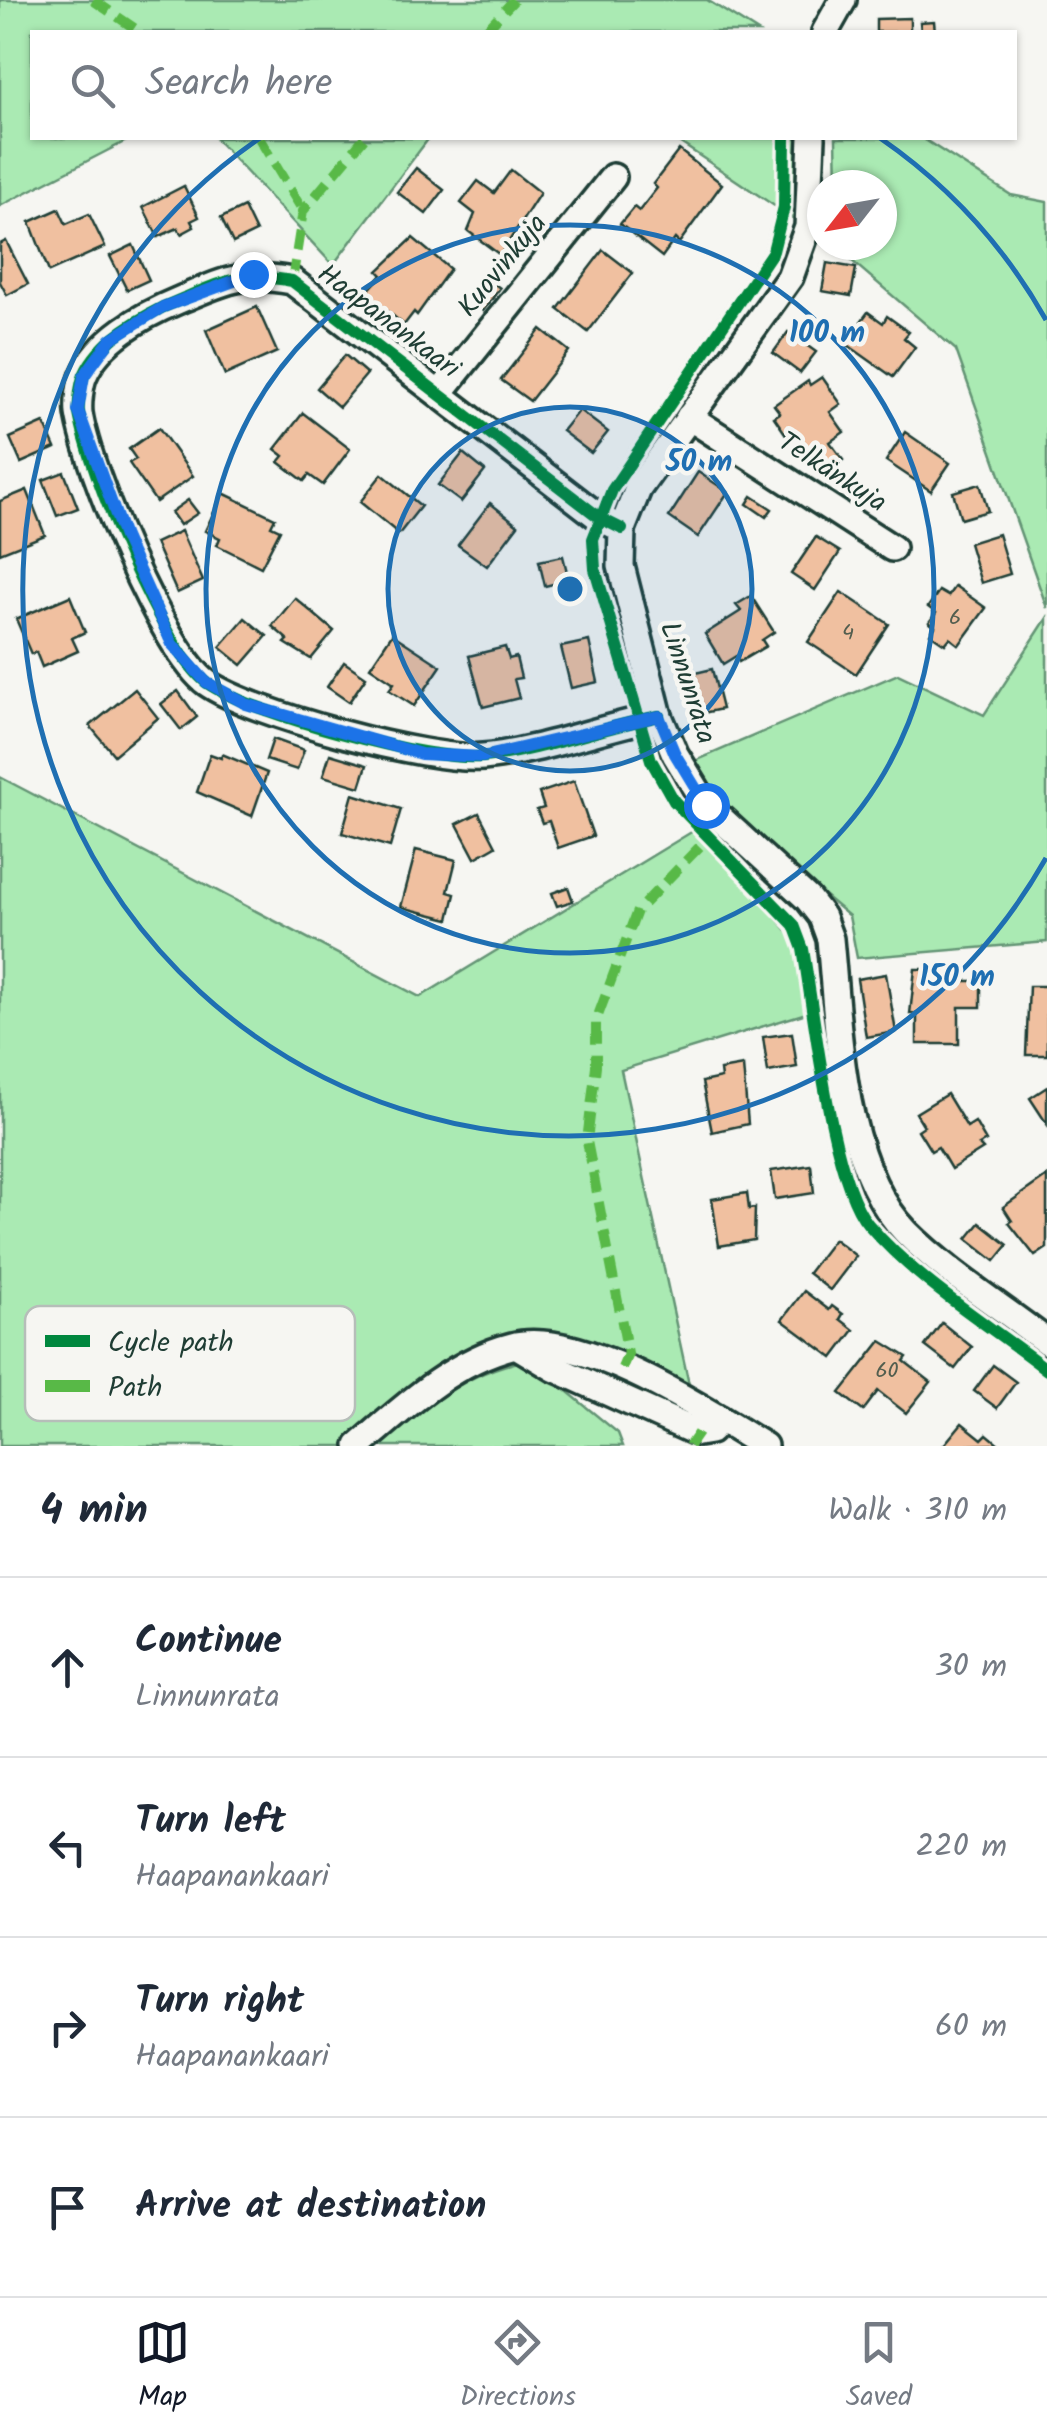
<!DOCTYPE html>
<html lang="en">
<head>
<meta charset="utf-8">
<style>
  :root { --surface:#fff; --page:#f2f2f3; --text:#1f2937; --muted:#747a83; --line:#e0e1e3; --accent:#111827 }
  body { margin:0; font-family:Kalam,sans-serif; background:var(--page); color:var(--text) }
  .compass { position:absolute; left:807px; top:170px; width:90px; height:90px; border-radius:50%; background:var(--surface); box-shadow:0 2px 8px #0004; rotate:239deg }
  .stop { position:absolute; width:30px; height:30px; margin:-22px; border:8px solid #1a73e8; border-radius:50%; background:#fff }
  .stop.end { background:#1a73e8; border-color:#fff; box-shadow:0 2px 10px #0008 }
  .list { margin:0; padding:0; list-style:none }
  h2 { display:flex; justify-content:space-between; align-items:center; height:130px; margin:0; padding:0 40px; font-size:42px }
  h2 small { font-size:32px; font-weight:400; color:var(--muted) }
  .list li { display:grid; grid-template-columns:65px 1fr auto; gap:30px; align-items:center; box-sizing:border-box; height:180px; padding:0 40px; border-top:2px solid var(--line) }
  .list b { display:block; font-size:38px; white-space:nowrap }
  .list p { margin:0; font-size:32px; white-space:nowrap; color:var(--muted) }
  .list em { font-size:32px; font-style:normal; color:var(--muted) }
  .icon { flex:none; width:55px; height:55px; fill:none; stroke:currentColor; stroke-width:2; stroke-linecap:round; stroke-linejoin:round }
  .map { position:relative; flex:none; width:1047px; height:1446px; overflow:hidden }
  .search { position:absolute; background:var(--surface); box-shadow:0 2px 8px #0004; left:30px; right:30px; top:30px; height:110px; display:flex; align-items:center; gap:25px; box-sizing:border-box; padding:0 35px; border-radius:0px; color:var(--muted); font-size:38px }
  .sheet { height:850px; background:var(--surface) }
  nav { display:flex; justify-content:space-around; align-items:center; box-sizing:border-box; height:140px; border-top:2px solid var(--line); background:var(--surface); font-size:28px; color:var(--muted) }
  nav a { display:grid; justify-items:center; gap:5px }
  nav .on { color:var(--accent) }
  .map>svg:first-child { display:block }
  .green { fill:#aaeab3; stroke:#649474; stroke-width:2.5 }
  .building { fill:#f0c0a0; stroke:#1f3d34; stroke-width:2.5 }
  .lines { fill:none; stroke-linecap:round; stroke-linejoin:round }
  .minor-casing { stroke:#1f3d34; stroke-width:32 }
  .minor { stroke:#f6f6f2; stroke-width:25 }
  .quiet { stroke:#58b947; stroke-width:10; stroke-dasharray:20 10; stroke-linecap:butt }
  .cycleway-casing { stroke:#f6f6f2; stroke-width:19 }
  .cycleway { stroke:#00873e; stroke-width:12 }
  .route { stroke:#1a73e8; stroke-width:12 }
  .ring { fill:none; stroke:#1f6fb2; stroke-width:5 }
  .labels { text-anchor:middle; dominant-baseline:central; stroke-width:9; stroke-linejoin:round; paint-order:stroke }
  .number-label { font-size:22px; fill:#535e4f }
  .street-label { font-size:28px; fill:#1f3d34; stroke:#f6f6f2 }
  .key { fill:#f6f6f2; stroke:#b6beb9; stroke-width:2.5 }
  .key-label { font-size:28px; fill:#1f3d34 }
  .centre { fill:#1f6fb2; stroke:#f6f6f2; stroke-width:5 }
  .ring-label { font-size:30px; text-anchor:middle; font-weight:bold; fill:#1f6fb2; stroke:#f6f6f2; stroke-width:9; stroke-linejoin:round; paint-order:stroke }
</style>
</head>
<body>
<div class="map">
<svg width="1047" height="1446" viewBox="0 0 1047 1446">
  <rect width="100%" height="100%" fill="#f6f6f2"/>
  <filter id="ink" filterUnits="userSpaceOnUse"><feTurbulence type="fractalNoise" baseFrequency=".01" numOctaves="2"/><feDisplacementMap in="SourceGraphic" scale="20" xChannelSelector="R" yChannelSelector="G"/><feConvolveMatrix kernelMatrix="1 2 1 2 8 2 1 2 1" color-interpolation-filters="sRGB"/></filter>
  <g filter="url(#ink)">
    <g class="green">
      <path d="M0,0H707L758,32H32V138H132L0,206Z"/>
      <path d="M215,138H429L333,265Z"/>
      <path d="M673,138H799L797,221Z"/>
      <path d="M836,138H922L1011,195L1047,202V608L956,350L838,249V245H882V185H837Z"/>
      <path d="M1047,618V942L857,958L849,916L724,812L695,761L898,674L984,715Z"/>
      <path d="M0,777L420,997L698,828L803,949L813,1011L621,1070L693,1403L581,1351L515,1344L363,1446H0Z"/>
      <path d="M529,1360L618,1433L623,1446H380C424,1407 469,1369 529,1360Z"/>
    </g>
    <g class="building">
      <path d="M910,18V32H876V19Z"/>
      <path d="M934,21L935,32H921L920,22Z"/>
      <path d="M679,150L722,184L679,243L675,239L662,257L620,224L634,207L639,211L657,188L653,184Z"/>
      <path d="M416,168L444,190L426,214L397,192Z"/>
      <path d="M511,170L540,193L500,255L468,231L475,214L461,203L478,181L494,193Z"/>
      <path d="M184,186L199,217L191,221L194,227L181,234L178,228L158,237L143,207Z"/>
      <path d="M244,207L256,232L233,243L221,218Z"/>
      <path d="M59,209L66,224L89,214L105,247L49,272L30,222Z"/>
      <path d="M413,238L450,269L417,315L414,312L404,325L366,293L382,275L378,271Z"/>
      <path d="M6,241L28,284L7,295L0,282V244Z"/>
      <path d="M133,245L149,280L127,290L110,256Z"/>
      <path d="M603,250L633,273L588,332L558,309Z"/>
      <path d="M827,263L856,268L851,296L822,291Z"/>
      <path d="M486,278L500,288L483,311L469,301Z"/>
      <path d="M257,307L277,352L225,375L206,330Z"/>
      <path d="M868,312L883,323L887,316L909,332L904,338L915,347L893,377L845,343Z"/>
      <path d="M541,329L569,351L530,401L501,380Z"/>
      <path d="M788,332L816,352L800,373L773,353Z"/>
      <path d="M345,355L367,374L339,407L317,388Z"/>
      <path d="M822,377L841,404L830,412L844,432L830,442L843,460L823,474L797,438L791,442L774,417L780,413L774,405L808,381L810,385Z"/>
      <path d="M579,410L608,432L591,453L562,431Z"/>
      <path d="M303,413L350,449L323,485L309,475L304,481L279,462L284,456L275,449Z"/>
      <path d="M44,423L55,448L21,463L10,438Z"/>
      <path d="M159,428L193,476L156,502L129,463L136,459L129,449Z"/>
      <path d="M905,432L950,463L931,491L886,461Z"/>
      <path d="M463,453L485,471L461,502L438,485Z"/>
      <path d="M64,472L78,508L57,516L43,480Z"/>
      <path d="M698,472L728,492L698,537L669,517Z"/>
      <path d="M382,474L421,506L399,534L360,502Z"/>
      <path d="M980,484L988,511L961,519L953,492Z"/>
      <path d="M27,490L45,535L0,553V501Z"/>
      <path d="M223,493L275,518L271,526L280,530L261,567L217,545L220,538L205,531Z"/>
      <path d="M752,496L772,509L766,517L747,504Z"/>
      <path d="M188,500L198,513L180,525L171,512Z"/>
      <path d="M490,503L518,525L487,566L458,545Z"/>
      <path d="M181,531L203,581L177,593L155,543Z"/>
      <path d="M998,534L1010,574L981,583L969,543Z"/>
      <path d="M816,537L840,552L815,590L791,574Z"/>
      <path d="M563,556L569,580L545,586L539,561Z"/>
      <path d="M955,586L986,608L959,645L950,638L945,644L930,634L935,627L929,622L936,613L928,607L939,591L948,596Z"/>
      <path d="M841,592L889,624L856,674L808,642Z"/>
      <path d="M70,596L85,632L72,638L78,651L42,667L36,652L31,654L16,619Z"/>
      <path d="M751,596L774,632L762,640L766,646L739,662L736,656L723,664L705,634L741,611L736,605Z"/>
      <path d="M295,598L334,631L311,659L285,643L288,640L272,626Z"/>
      <path d="M245,618L267,636L242,665L220,647Z"/>
      <path d="M392,634L441,666L414,706L389,690L394,683L370,667Z"/>
      <path d="M589,641L598,682L571,688L561,647Z"/>
      <path d="M505,647L509,659L516,657L521,678L514,679L519,698L483,707L469,656Z"/>
      <path d="M344,662L366,677L349,702L327,687Z"/>
      <path d="M712,669L722,709L693,715L683,676Z"/>
      <path d="M135,689L158,718L114,755L90,726Z"/>
      <path d="M178,691L197,717L181,730L161,704Z"/>
      <path d="M273,739L304,750L297,770L266,760Z"/>
      <path d="M210,754L221,758L222,754L267,773L252,816L197,792Z"/>
      <path d="M330,754L367,765L360,787L323,776Z"/>
      <path d="M574,781L593,836L558,848L549,821L542,823L537,810L544,808L539,793Z"/>
      <path d="M353,794L401,809L390,847L342,833Z"/>
      <path d="M479,813L496,846L475,858L457,824Z"/>
      <path d="M416,850L456,860L448,892L455,894L449,919L401,907Z"/>
      <path d="M568,887L573,901L557,906L552,893Z"/>
      <path d="M915,969H959V981H981V1007H959V1044H917V1014H910Z"/>
      <path d="M886,974L896,1032L866,1037L857,979Z"/>
      <path d="M1029,986H1047V1055H1026Z"/>
      <path d="M792,1033L797,1067L768,1072L763,1037Z"/>
      <path d="M743,1066L748,1124L712,1132L702,1082L721,1078L720,1070Z"/>
      <path d="M1047,1087V1124L1030,1098Z"/>
      <path d="M947,1094L967,1127L975,1122L986,1141L979,1145L983,1149L951,1169L938,1147L931,1151L918,1130L924,1126L916,1113Z"/>
      <path d="M811,1165L814,1193L775,1199L771,1171Z"/>
      <path d="M1047,1176V1248L1035,1256L1009,1223L1012,1221L1003,1207Z"/>
      <path d="M747,1193L749,1209L755,1208L754,1240L719,1246L712,1199Z"/>
      <path d="M980,1223L1008,1245L995,1261L967,1239Z"/>
      <path d="M834,1239L856,1256L830,1290L808,1273Z"/>
      <path d="M804,1291L829,1310L832,1306L843,1314L840,1319L854,1330L833,1358L782,1320Z"/>
      <path d="M942,1323L972,1347L955,1369L925,1346Z"/>
      <path d="M881,1341L907,1357L904,1361L931,1382L906,1413L878,1391L863,1411L840,1393Z"/>
      <path d="M993,1365L1016,1382L997,1408L974,1391Z"/>
      <path d="M962,1423L982,1439L987,1434L999,1444L943,1446Z"/>
    </g>
    <g class="lines">
      <g class="minor-casing">
        <g id="minor">
          <path d="M825,32L843,0"/>
          <path d="M812,138L808,227L790,277L638,489L622,529L621,566L659,716L675,754L706,805L808,899L822,917L830,939C839,1029 840,1165 907,1233C947,1273 1002,1307 1047,1342"/>
          <path d="M440,393L613,177"/>
          <path d="M689,417L892,548"/>
          <path d="M622,529L600,518L292,281C239,271 225,281 177,301C143,315 99,340 84,375C80,384 78,403 79,413C87,468 163,651 207,683C251,714 429,762 483,757C537,752 604,727 659,716"/>
          <path d="M521,1348L554,1368L698,1433L710,1431L720,1419"/>
          <path d="M359,1446C404,1407 453,1361 512,1346C580,1328 707,1411 764,1446"/>
        </g>
      </g>
      <use href="#minor" class="minor"/>
      <g class="quiet">
        <path d="M93,0L140,32"/>
        <path d="M484,32L514,0"/>
        <path d="M259,138L303,211"/>
        <path d="M292,281L303,211L364,138"/>
        <path d="M622,1368L628,1354L587,1141L596,1066V1021L637,911L707,839"/>
        <path d="M689,1446L698,1433"/>
      </g>
      <g class="cycleway-casing">
        <g id="cycleway">
          <path d="M785,138L784,207L773,251L612,490L593,539L595,569L651,760L674,801L794,925L803,949C814,1013 831,1180 868,1224C916,1281 988,1324 1047,1370"/>
          <path d="M622,529L600,518L292,281C239,271 225,281 177,301C143,315 99,340 84,375C80,384 78,403 79,413C87,468 163,651 207,683C251,714 429,762 483,757C537,752 604,727 659,716"/>
        </g>
      </g>
      <use href="#cycleway" class="cycleway"/>
    </g>
  </g>
  <g class="lines" filter="url(#ink)">
    <path class="route" d="M253,274L163,307L111,339L84,376L78,410L124,537L172,644L206,682L246,704L421,754L483,757L659,716L675,754L706,805"/>
  </g>
  <circle cx="570" cy="589" r="182" fill="#1f6fb2" fill-opacity=".12"/>
  <g class="ring">
    <circle cx="570" cy="589" r="182"/>
    <circle cx="570" cy="589" r="364"/>
    <path d="M1046 858A547 547 0 1 1 260 138M880 138A547 547 0 0 1 1046 320"/>
  </g>
  <g class="labels">
    <g class="number-label">
      <text x="955" y="618">6</text>
      <text x="848" y="633">4</text>
      <text x="887" y="1371">60</text>
    </g>
    <g class="street-label">
      <text transform="translate(503 266) rotate(-51)">Kuovinkuja</text>
      <text transform="translate(388 322) rotate(37)">Haapanankaari</text>
      <text transform="translate(832 473) rotate(33)">Telkänkuja</text>
      <text transform="translate(687 683) rotate(72)">Linnunrata</text>
    </g>
  </g>
  <rect x="25" y="1306" width="330" height="115" rx="15" class="key"/>
  <rect x="45" y="1335" width="45" height="12" fill="#00873e"/>
  <rect x="45" y="1380" width="45" height="12" fill="#58b947"/>
  <g class="key-label">
    <text x="108" y="1351">Cycle path</text>
    <text x="108" y="1396">Path</text>
  </g>
  <circle cx="570" cy="589" r="15" class="centre"/>
  <g class="ring-label">
    <text x="827" y="342">100 m</text>
    <text x="699" y="471">50 m</text>
    <text x="957" y="986">150 m</text>
  </g>
</svg>
<svg class="compass" viewBox="-18 -18 36 36"><path d="M0-13l5 13h-10z" fill="#e53935"/><path d="M0 13l5-13h-10z" fill="#747a83"/></svg>
<div class="stop" style="left:706px;top:805px"></div>
<div class="stop end" style="left:253px;top:274px"></div>
<div class="search"><svg class="icon" aria-label="search" viewBox="0 0 24 24"><circle cx="10" cy="10" r="6"/><path d="M15 15l6 6"/></svg>Search here</div>
</div>
<section class="sheet">
<h2>4 min<small>Walk · 310 m</small></h2>
<ul class="list">
<li><svg class="icon" aria-label="ahead" viewBox="0 0 24 24"><path d="M12 20V5M6 11l6-6 6 6"/></svg><div><b>Continue</b><p>Linnunrata</p></div><em>30 m</em></li>
<li><svg class="icon" aria-label="left" viewBox="0 0 24 24"><path d="M17 20v-9H6M10 6l-5 5 5 5"/></svg><div><b>Turn left</b><p>Haapanankaari</p></div><em>220 m</em></li>
<li><svg class="icon" aria-label="right" viewBox="0 0 24 24"><path d="M7 20v-9h11M14 6l5 5-5 5"/></svg><div><b>Turn right</b><p>Haapanankaari</p></div><em>60 m</em></li>
<li><svg class="icon" aria-label="arrive" viewBox="0 0 24 24"><path d="M6 21V4h12l-3 4 3 4H6"/></svg><div><b>Arrive at destination</b></div></li>
</ul>
</section>
<nav>
<a class="on"><svg class="icon" aria-label="map" viewBox="0 0 24 24"><path d="M3 6l6-2 6 2 6-2v14l-6 2-6-2-6 2zM9 4v14M15 6v14"/></svg>Map</a>
<a><svg class="icon" aria-label="directions" viewBox="0 0 24 24"><path d="M12 3l9 9-9 9-9-9zM9 14v-3h6M13 9l2 2-2 2"/></svg>Directions</a>
<a><svg class="icon" aria-label="saved" viewBox="0 0 24 24"><path d="M7 4h10v16l-5-4-5 4z"/></svg>Saved</a>
</nav>
</body>
</html>
